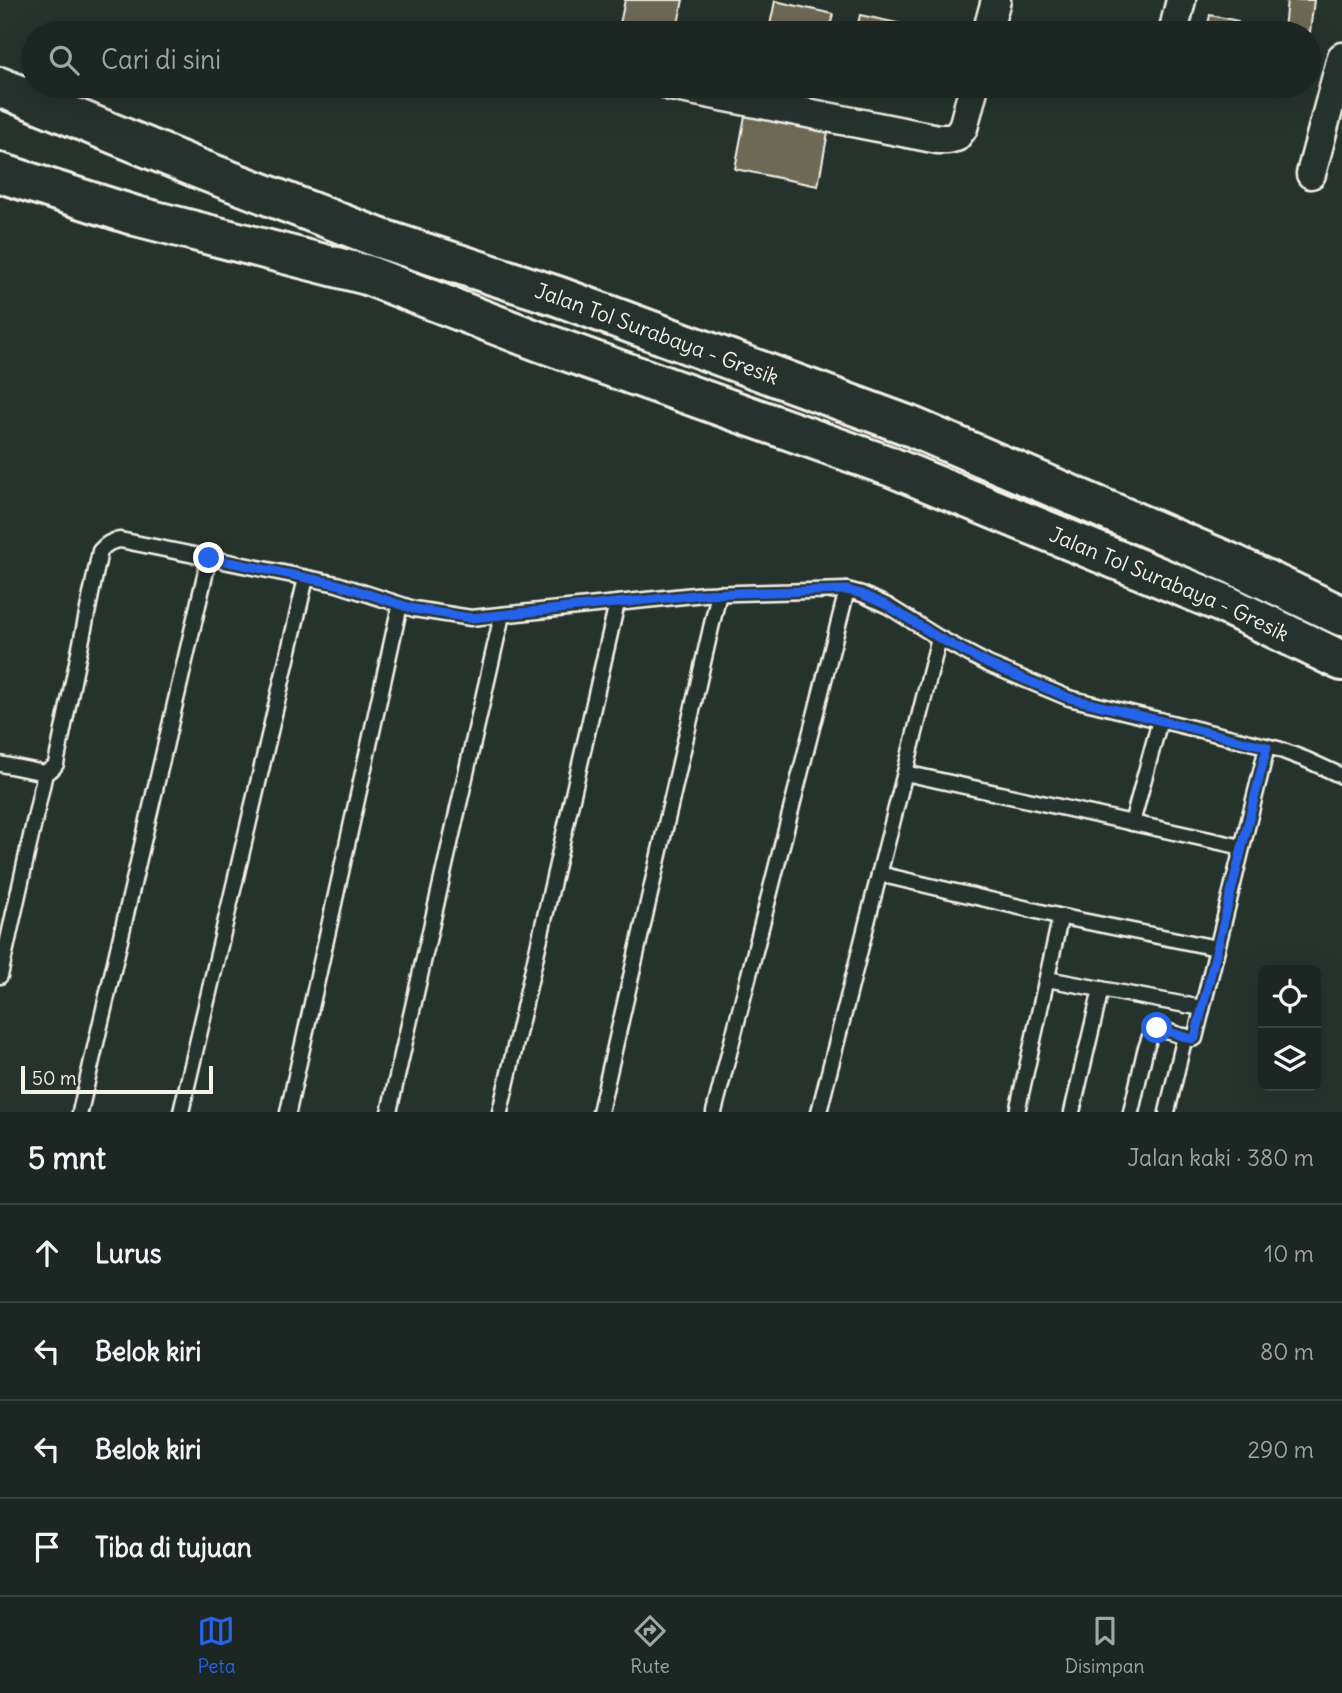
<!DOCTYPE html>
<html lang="id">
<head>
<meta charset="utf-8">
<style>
  :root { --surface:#1c2622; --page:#252e2a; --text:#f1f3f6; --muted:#a0a5a5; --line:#3a4340; --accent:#2563eb }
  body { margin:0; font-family:Delius,sans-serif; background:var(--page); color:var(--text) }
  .controls { position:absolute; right:21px; bottom:21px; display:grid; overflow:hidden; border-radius:10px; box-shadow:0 7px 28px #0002 }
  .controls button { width:63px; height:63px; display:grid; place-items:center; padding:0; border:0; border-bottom:2px solid var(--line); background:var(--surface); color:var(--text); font:35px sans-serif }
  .scale { position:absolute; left:21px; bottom:18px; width:192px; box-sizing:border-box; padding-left:7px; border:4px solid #f4f1e8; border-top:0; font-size:19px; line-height:24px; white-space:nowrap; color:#f4f1e8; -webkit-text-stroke:5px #26332d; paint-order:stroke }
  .stop { position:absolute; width:21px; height:21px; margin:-16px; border:5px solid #2563eb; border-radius:50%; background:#fff }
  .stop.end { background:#2563eb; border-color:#fff; box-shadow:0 2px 7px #0008 }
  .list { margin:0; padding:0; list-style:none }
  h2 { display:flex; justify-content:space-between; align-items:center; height:91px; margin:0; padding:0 28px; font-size:30px }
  h2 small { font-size:23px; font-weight:400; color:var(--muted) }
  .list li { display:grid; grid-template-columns:46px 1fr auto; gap:21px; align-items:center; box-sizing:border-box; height:98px; padding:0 28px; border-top:2px solid var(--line) }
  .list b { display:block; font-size:26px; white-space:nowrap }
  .list em { font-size:23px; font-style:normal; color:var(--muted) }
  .icon { flex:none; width:38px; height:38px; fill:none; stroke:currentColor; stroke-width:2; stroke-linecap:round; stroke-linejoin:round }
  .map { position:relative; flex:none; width:1342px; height:1112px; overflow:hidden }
  .search { position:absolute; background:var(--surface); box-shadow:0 7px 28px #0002; left:21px; right:21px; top:21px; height:77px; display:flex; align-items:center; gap:18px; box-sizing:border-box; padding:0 24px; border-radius:38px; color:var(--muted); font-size:26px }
  .sheet { height:483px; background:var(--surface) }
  nav { display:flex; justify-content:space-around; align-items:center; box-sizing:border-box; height:98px; border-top:2px solid var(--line); background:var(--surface); font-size:19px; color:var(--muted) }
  nav a { display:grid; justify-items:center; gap:4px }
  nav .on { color:var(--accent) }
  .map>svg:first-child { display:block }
  .building { fill:#6c6a55; stroke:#f4f1e8; stroke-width:2 }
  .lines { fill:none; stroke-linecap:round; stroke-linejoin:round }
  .service-casing { stroke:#f4f1e8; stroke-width:19 }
  .minor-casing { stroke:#f4f1e8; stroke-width:33 }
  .motorway-casing { stroke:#f4f1e8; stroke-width:44 }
  .service { stroke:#26332d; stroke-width:14 }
  .minor { stroke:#26332d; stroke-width:28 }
  .motorway { stroke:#26332d; stroke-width:38 }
  .route { stroke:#2563eb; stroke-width:9 }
  .labels { text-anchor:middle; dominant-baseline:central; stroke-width:7; stroke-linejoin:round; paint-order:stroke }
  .street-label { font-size:21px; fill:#f4f1e8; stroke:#26332d }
</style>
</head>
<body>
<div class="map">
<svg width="1342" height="1112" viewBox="0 0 1342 1112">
  <rect width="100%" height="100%" fill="#26332d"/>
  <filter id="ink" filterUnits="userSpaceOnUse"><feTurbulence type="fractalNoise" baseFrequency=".0143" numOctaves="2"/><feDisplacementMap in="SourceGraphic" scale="14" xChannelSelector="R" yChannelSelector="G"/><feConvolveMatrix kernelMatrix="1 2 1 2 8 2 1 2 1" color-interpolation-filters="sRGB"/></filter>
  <g filter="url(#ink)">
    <g class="building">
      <path d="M625,0H683L676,33H618Z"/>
      <path d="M1287,0H1314L1310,32L1284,29Z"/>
      <path d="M775,1L833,14L829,33H810L770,25Z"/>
      <path d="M860,15L916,27L915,33H856Z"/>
      <path d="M1210,15L1238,21L1235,33H1206Z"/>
      <path d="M770,25L810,33H768Z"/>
      <path d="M745,116L828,132L818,186L735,169Z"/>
    </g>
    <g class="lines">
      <g class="service-casing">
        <g id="service">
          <path d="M0,764L45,773L53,768L56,764L100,551C106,544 111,541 120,540L337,584L414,609L471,618L704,594L847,590L862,594L888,606L939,638L988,664L1069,698L1278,749L1307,760L1342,776"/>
          <path d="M905,773L1242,847"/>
          <path d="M1132,823L1160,720"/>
          <path d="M879,874L1058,916L1060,919L1017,1112"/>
          <path d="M1058,916L1217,948"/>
          <path d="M0,976L45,773"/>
          <path d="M1047,979L1202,1008"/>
          <path d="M80,1112L209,558"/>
          <path d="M181,1112L306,578"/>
          <path d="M288,1112L400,605"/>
          <path d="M389,1112L502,615"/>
          <path d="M500,1112L617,603"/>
          <path d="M600,1112L719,593"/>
          <path d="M714,1112L847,590"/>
          <path d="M819,1112L939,638"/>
          <path d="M1072,1112L1101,989"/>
          <path d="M1131,1112L1145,1051L1152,1031L1157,1028L1192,1039L1195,1038L1267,747"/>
          <path d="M1167,1112L1185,1036"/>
        </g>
      </g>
      <g class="minor-casing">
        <g id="minor">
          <path d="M987,33L996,0"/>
          <path d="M1173,33L1181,0"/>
          <path d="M671,86L938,139H948L956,137L963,128L974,86"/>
          <path d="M1311,174L1342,57"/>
        </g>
      </g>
      <g class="motorway-casing">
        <g id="motorway">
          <path id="s1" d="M0,87L197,168L379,238L557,296L910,426L1235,565L1342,616"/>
          <path id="s2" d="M0,173L136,216L367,275L538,341L889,466L1222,603L1342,661"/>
        </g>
      </g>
      <use href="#service" class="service"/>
      <use href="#minor" class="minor"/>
      <use href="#motorway" class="motorway"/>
    </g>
  </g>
  <g class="lines" filter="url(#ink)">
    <path class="route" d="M209,558L337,584L414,609L471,618L704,594L847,590L862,594L888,606L939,638L988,664L1069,698L1267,747L1195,1038L1192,1039L1157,1028"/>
  </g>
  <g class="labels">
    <g class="street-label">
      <text stroke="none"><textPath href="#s1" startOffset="702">Jalan Tol Surabaya - Gresik</textPath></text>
      <text stroke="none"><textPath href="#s2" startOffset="1241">Jalan Tol Surabaya - Gresik</textPath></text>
    </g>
  </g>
</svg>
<div class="controls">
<button><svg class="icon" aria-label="locate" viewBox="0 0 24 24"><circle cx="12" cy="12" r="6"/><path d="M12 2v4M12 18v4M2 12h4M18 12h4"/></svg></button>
<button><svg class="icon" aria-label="layers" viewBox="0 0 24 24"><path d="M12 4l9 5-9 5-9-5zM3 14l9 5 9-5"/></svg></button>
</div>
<div class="scale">50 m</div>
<div class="stop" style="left:1157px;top:1028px"></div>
<div class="stop end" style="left:209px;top:558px"></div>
<div class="search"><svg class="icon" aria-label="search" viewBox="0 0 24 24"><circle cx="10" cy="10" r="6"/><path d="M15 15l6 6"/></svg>Cari di sini</div>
</div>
<section class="sheet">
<h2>5 mnt<small>Jalan kaki · 380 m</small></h2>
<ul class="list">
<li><svg class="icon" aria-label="ahead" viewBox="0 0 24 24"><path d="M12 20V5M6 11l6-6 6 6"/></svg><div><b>Lurus</b></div><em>10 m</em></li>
<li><svg class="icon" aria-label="left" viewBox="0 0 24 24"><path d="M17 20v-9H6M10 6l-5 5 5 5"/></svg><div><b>Belok kiri</b></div><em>80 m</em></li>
<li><svg class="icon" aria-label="left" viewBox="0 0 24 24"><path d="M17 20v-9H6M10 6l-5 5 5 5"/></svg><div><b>Belok kiri</b></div><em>290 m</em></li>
<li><svg class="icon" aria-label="arrive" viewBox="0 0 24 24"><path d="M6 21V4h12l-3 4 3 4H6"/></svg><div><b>Tiba di tujuan</b></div></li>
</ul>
</section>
<nav>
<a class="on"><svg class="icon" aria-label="map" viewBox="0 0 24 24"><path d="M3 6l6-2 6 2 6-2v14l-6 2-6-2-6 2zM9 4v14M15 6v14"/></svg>Peta</a>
<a><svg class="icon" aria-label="directions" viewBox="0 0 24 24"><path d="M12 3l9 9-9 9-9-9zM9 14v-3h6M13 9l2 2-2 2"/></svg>Rute</a>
<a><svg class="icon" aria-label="saved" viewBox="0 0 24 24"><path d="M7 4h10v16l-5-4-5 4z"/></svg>Disimpan</a>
</nav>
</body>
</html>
